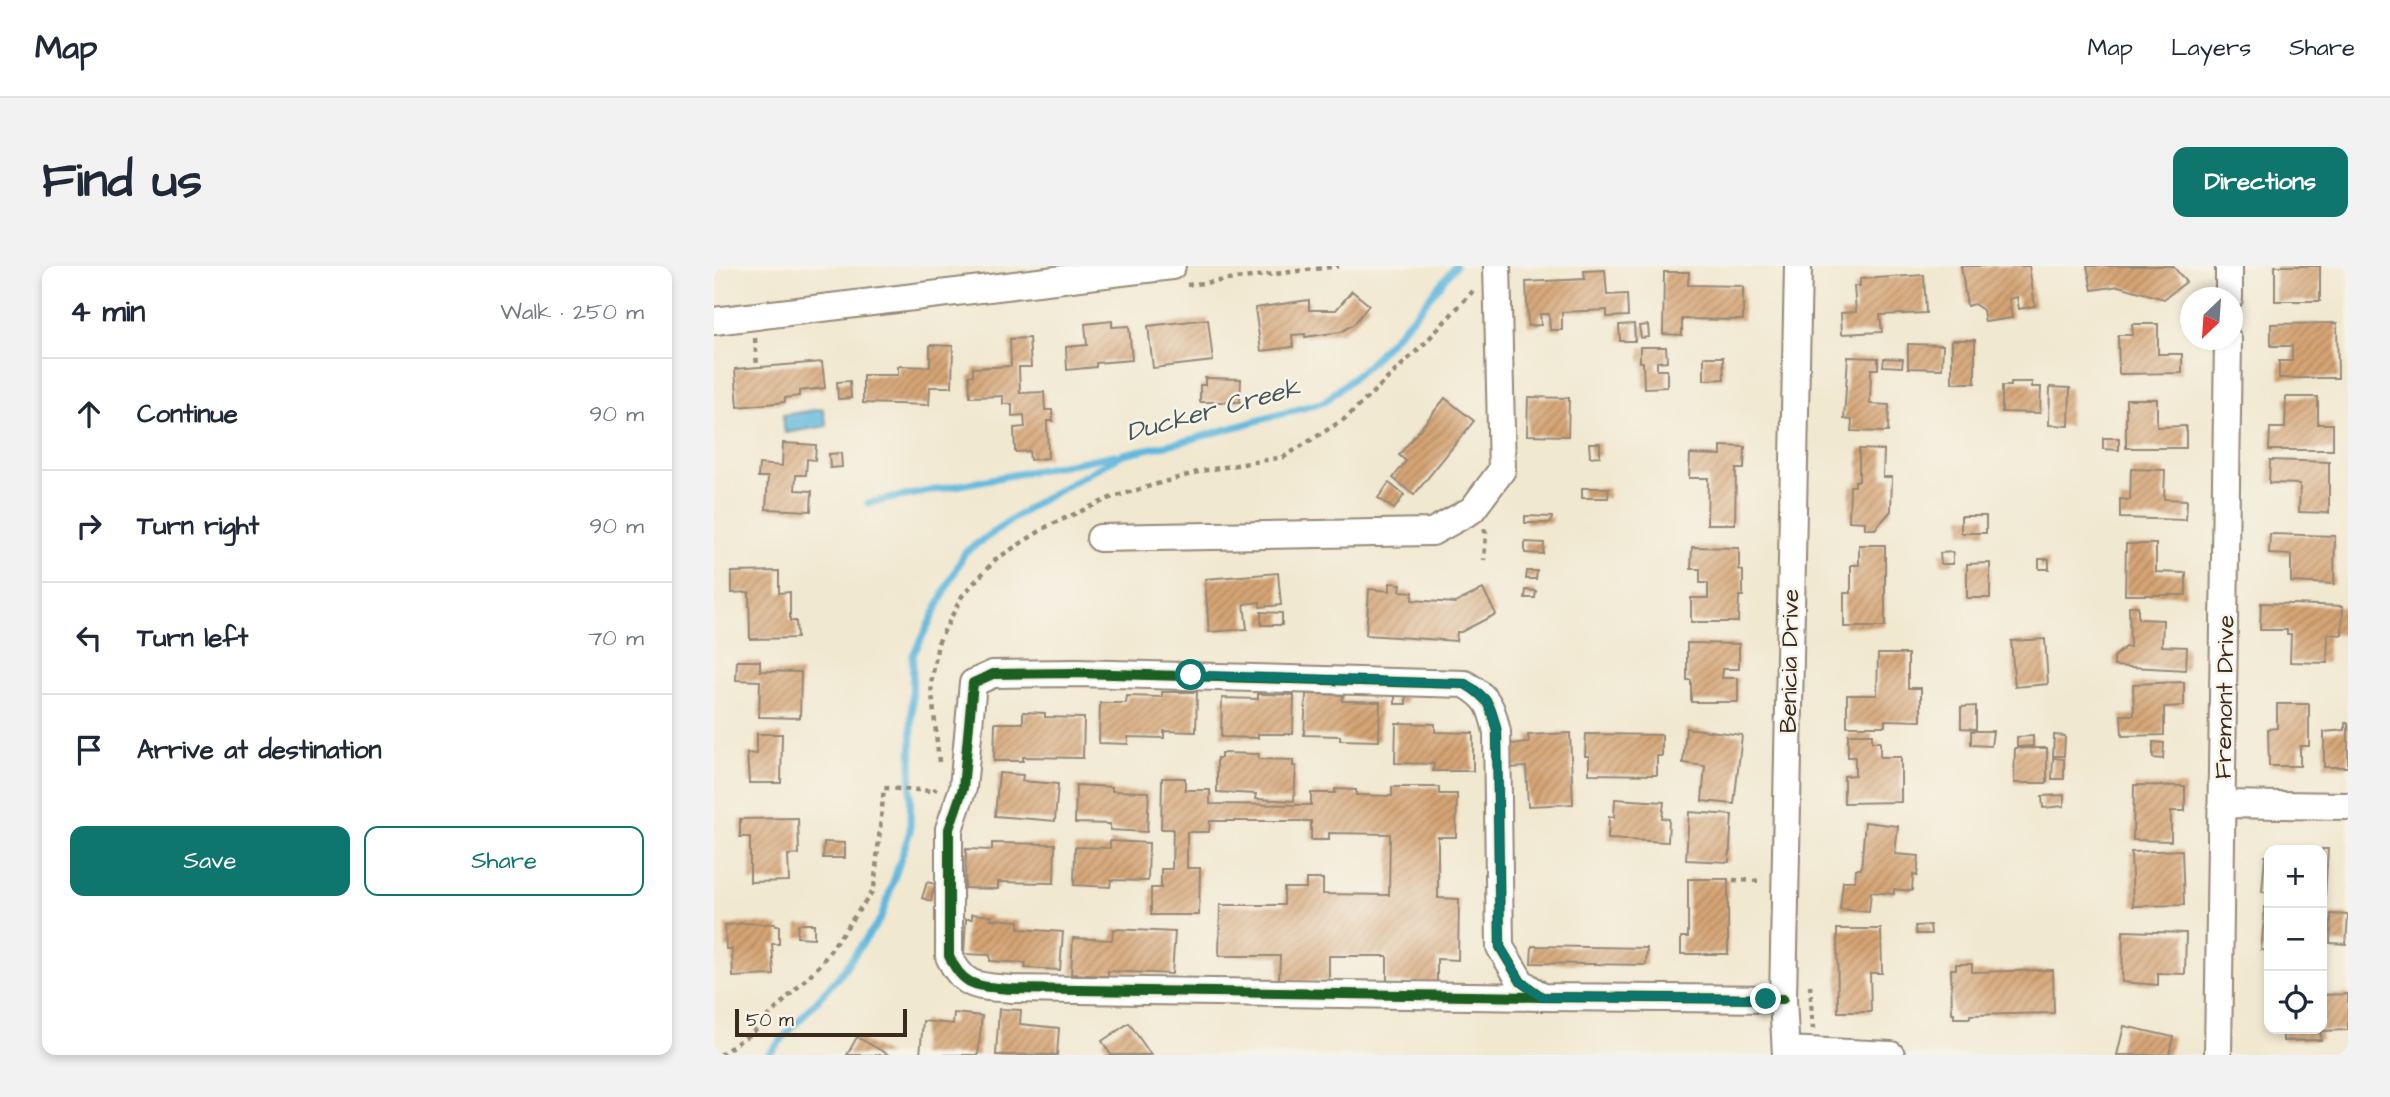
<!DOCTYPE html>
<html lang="en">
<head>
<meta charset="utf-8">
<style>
  :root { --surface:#fff; --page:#f2f2f3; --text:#1f2937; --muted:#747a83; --line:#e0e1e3; --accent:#0f766e }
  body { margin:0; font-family:"Architects Daughter",sans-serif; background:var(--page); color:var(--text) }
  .controls { position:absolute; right:21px; bottom:21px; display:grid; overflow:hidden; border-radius:14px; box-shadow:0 4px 10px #0003 }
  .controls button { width:63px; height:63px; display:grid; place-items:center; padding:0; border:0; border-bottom:2px solid var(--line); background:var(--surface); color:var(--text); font:35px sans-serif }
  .compass { position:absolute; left:1466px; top:21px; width:63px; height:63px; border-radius:50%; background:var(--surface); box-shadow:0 4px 10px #0003; rotate:205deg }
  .scale { position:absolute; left:21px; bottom:18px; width:172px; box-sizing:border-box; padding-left:7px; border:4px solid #3b2a1e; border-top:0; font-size:19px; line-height:24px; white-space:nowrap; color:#3b2a1e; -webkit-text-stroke:5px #f7f3e8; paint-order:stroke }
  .stop { position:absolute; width:21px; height:21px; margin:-16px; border:5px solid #0f766e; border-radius:50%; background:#fff }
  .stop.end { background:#0f766e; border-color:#fff; box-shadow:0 2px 7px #0008 }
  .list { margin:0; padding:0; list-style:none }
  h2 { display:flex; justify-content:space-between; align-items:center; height:91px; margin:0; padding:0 28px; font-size:30px }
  h2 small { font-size:23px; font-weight:400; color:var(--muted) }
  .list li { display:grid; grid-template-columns:46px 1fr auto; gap:21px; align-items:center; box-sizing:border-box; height:112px; padding:0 28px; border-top:2px solid var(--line) }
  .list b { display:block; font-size:26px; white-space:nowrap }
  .list em { font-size:23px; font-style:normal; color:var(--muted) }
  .actions { display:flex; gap:14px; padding:21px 28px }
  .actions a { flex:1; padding:16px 0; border:2px solid var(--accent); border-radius:14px; text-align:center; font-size:24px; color:var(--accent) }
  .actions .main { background:var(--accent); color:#fff }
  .icon { flex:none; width:38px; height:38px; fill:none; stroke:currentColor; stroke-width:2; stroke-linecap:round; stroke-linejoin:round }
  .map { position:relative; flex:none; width:1634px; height:789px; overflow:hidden; border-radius:14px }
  header { display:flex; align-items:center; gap:42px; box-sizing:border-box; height:98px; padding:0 35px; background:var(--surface); border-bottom:2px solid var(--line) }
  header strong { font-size:33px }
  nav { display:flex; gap:38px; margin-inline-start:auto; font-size:24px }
  .intro { display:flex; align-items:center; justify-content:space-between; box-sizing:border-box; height:168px; padding:0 42px }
  h1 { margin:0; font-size:49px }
  .button { padding:18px 32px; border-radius:14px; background:var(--accent); color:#fff; font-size:24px; font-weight:700 }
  main { display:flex; gap:42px; padding:0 42px }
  aside { flex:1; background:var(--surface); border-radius:14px; box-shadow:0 4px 10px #0003 }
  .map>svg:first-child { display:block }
  .water { fill:#60b8dd; stroke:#4e717e; stroke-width:2 }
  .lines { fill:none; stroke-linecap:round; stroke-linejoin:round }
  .stream { stroke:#60b8dd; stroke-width:7 }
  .building { fill:url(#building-hatch) }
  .minor-casing { stroke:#968977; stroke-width:30 }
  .path { stroke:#968977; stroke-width:4.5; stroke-dasharray:5 5; stroke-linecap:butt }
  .minor { stroke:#fff; stroke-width:26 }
  .cycleway-casing { stroke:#f7f3e8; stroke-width:15 }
  .cycleway { stroke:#1b5e20; stroke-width:10 }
  .route { stroke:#0f766e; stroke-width:9 }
  .labels { text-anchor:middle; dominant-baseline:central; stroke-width:5; stroke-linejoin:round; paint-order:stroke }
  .street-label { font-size:24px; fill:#3b2a1e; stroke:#f7f3e8 }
  .water-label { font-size:26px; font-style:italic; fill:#465557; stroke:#f7f3e8 }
</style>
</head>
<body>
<header>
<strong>Map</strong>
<nav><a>Map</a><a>Layers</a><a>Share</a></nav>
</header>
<div class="intro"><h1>Find us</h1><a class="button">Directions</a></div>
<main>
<aside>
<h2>4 min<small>Walk · 250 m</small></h2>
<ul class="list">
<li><svg class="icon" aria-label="ahead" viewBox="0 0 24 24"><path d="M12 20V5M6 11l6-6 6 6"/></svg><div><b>Continue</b></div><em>90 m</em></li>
<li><svg class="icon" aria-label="right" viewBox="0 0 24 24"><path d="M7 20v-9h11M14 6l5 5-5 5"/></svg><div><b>Turn right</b></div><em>90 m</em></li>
<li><svg class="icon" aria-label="left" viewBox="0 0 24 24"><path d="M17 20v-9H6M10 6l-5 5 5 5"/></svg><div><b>Turn left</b></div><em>70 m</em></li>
<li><svg class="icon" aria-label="arrive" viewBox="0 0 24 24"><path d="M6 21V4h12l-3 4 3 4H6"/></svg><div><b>Arrive at destination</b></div></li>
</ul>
<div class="actions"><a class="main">Save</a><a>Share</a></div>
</aside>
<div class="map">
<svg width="1634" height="789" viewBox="0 0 1634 789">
  <defs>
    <pattern id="building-hatch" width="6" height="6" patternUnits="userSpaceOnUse" patternTransform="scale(1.75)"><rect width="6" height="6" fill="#d5a475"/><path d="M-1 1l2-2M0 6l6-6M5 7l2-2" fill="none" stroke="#ae865f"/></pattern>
  </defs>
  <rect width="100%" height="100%" fill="#f7f3e8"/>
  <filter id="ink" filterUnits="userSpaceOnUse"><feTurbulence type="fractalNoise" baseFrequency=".0143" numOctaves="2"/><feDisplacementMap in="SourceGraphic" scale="14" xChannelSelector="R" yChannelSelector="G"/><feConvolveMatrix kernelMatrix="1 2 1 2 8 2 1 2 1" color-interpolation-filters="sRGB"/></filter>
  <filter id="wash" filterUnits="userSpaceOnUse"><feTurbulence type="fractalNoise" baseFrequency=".00686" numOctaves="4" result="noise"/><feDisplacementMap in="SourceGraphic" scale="28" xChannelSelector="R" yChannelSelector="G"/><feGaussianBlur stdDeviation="1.57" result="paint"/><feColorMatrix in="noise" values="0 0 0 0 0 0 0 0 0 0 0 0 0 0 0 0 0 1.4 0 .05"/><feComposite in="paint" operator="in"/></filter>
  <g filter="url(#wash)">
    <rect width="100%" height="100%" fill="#f1e8d0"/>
    <path class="water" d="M109,143L113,160L71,167L69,149Z"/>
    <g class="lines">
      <g class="stream">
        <path d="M154,237L401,189"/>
        <path d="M54,789L125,710L167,652L196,565L199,389L251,286L324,236L409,188L471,175L610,136L654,99L706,43L741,0"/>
      </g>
    </g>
    <g id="blocks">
      <g class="building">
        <path d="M1247,0H1315L1321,40L1305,43L1303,31L1295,33L1298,52L1271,56L1269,44L1260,38L1253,40Z"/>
        <path d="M1373,0H1459L1472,16L1450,33L1405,20L1378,24Z"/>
        <rect x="1561" y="0" width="45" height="35"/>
        <path d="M891,4L893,29L913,28L914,50L893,51V44L848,46V64H836L835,48H826L827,59L814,60L812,16L871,13L870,5Z"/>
        <path d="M950,6H975L974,19L1029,20V54L968,53V69L949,68Z"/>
        <path d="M1210,9L1212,47L1166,49L1168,66L1128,68L1127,47L1142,46L1140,20H1146V13Z"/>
        <path d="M638,25L655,39L640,58L627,66L591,71V68L578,69L579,81L547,85L541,42L595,34V44H622Z"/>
        <path d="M494,53L499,95L439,102L434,60Z"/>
        <path d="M398,55V61L415,60L418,94L382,97V101L353,104L352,81L373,79L371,58Z"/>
        <path d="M1623,57L1624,112H1565V95H1578V80H1557V58Z"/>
        <path d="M920,58L921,75H906L905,59Z"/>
        <path d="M1418,58H1444V88H1468V107L1405,108L1404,69H1419Z"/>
        <path d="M934,59L935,71L927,72L925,60Z"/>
        <path d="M315,72L317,101H305L306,127L330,126L331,144H338L339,155H333L334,192L316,194L315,185L301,186L300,162L311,161L310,149L298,150V138H289V130L256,131L255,110L259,109V102L297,100L296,73Z"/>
        <rect x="1238" y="74" width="23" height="43"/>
        <path d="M1194,78L1229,79L1228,103L1194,102Z"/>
        <path d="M216,79L239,80L238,121H216L215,139L149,137V109H184V100L216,101Z"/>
        <path d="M926,81H952L953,95L943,96V104H953V121L930,122L929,96H926Z"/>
        <path d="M990,91H1009L1010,113L990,114Z"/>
        <path d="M1134,91L1164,92V103H1157L1156,138L1175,139L1174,166L1137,165L1138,154L1130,153Z"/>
        <path d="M1170,92L1189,93L1188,101L1169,100Z"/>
        <path d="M108,96L111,122L85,125V130L71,132V136L24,141L21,103Z"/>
        <path d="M491,112L527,113L526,136H486V119H491Z"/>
        <path d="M136,115L137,132L124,133L123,116Z"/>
        <path d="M1297,116H1318V121H1327L1326,147L1288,146V120H1297Z"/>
        <path d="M1336,121L1356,122L1355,160L1335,159Z"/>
        <path d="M814,131L855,132L854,170L813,169Z"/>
        <path d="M1572,131H1604V158H1619V184H1555L1556,162H1571Z"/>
        <path d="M731,132L760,155L700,229L679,212L692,195L685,189Z"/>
        <path d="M1412,133H1443V161L1472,160V182H1412Z"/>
        <path d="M1389,172H1405V184L1389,183Z"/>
        <path d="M69,177L102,179L101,194L93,193L92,209H82L81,224L98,225L97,245L52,243L54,211H44L45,198L68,200Z"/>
        <path d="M875,177H886V190L876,191Z"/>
        <path d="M1007,180L1031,181L1030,203H1022L1021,258H993L994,212H975L976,188L1007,189Z"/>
        <path d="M1145,183L1170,184L1169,211H1178L1177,245L1161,263H1151V256L1135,255L1136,220H1141V215H1145Z"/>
        <path d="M127,187L128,201L116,202L115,188Z"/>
        <path d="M1556,194L1615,196V247L1585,246L1586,218L1555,217Z"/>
        <path d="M1417,203L1451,204L1450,233L1473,234L1472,254L1406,252V233L1416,234Z"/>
        <path d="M675,217L690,229L680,243L664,232Z"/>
        <path d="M868,222H895L894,232H868Z"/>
        <path d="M811,250L838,251L837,257H811Z"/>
        <rect x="1247" y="250" width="25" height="17"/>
        <path d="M1556,268L1621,270L1620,318L1577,316V289L1555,288Z"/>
        <path d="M811,276L830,277L829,288L811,287Z"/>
        <path d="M1412,278H1442V306L1472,307V329H1411Z"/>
        <path d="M1145,279H1171V361H1130V327H1137V299H1145Z"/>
        <path d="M978,281L1025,282V304L1029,305V330H1025L1024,356H977V332H994V317H986V303H977Z"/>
        <path d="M1239,286V298H1227L1226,287Z"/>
        <rect x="1325" y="293" width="10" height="10"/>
        <path d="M1276,297V332H1253V298Z"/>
        <path d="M65,305V327L76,326V355H82L83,372L36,373L35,326L18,327V306Z"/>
        <path d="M813,305H823L822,313H812Z"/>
        <path d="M564,307L567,339L546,341V336L530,338L533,363L495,366L491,313Z"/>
        <path d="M676,317L687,318L686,325L699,326L698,334L741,337L769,323L782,348L747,366H743L742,375L652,369L655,323L676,325Z"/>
        <path d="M812,324L822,325L821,332H811Z"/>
        <path d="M1547,337L1629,340L1628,369L1614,368L1613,397L1576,396L1577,368H1573V364H1546Z"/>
        <path d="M1415,340H1424V353L1449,354L1448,380L1473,381L1472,404L1400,400V391L1411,381H1416Z"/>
        <path d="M547,346L568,347V359H547Z"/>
        <path d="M1331,373L1334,418L1301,421L1297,375Z"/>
        <path d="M973,377L1025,378V403H1009L1008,412H1024V436H977V414H973Z"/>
        <path d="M1164,388H1194V422H1207V455L1171,454V460H1133V429H1163Z"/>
        <path d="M23,395H46V405L87,406L86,452L45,451L46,415L22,414Z"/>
        <path d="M1470,416V440L1450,441V469L1408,470L1407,449H1420L1419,418Z"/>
        <path d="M448,426H483L482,466L450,465V472L414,471V478L385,477L386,437H412L413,430L448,431Z"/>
        <path d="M544,428L580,429L579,468H544V472L507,471L508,432L544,433Z"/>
        <path d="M592,428L629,429L628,435L666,436L665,475L626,474V470L590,469Z"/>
        <rect x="681" y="430" width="11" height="8"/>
        <path d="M1563,438H1595V480H1586V500H1555L1554,463L1563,462Z"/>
        <path d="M1262,440V463L1247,462V441Z"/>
        <path d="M309,446L331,447V451L370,452L369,492L309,491V495H280L281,457H309Z"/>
        <path d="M682,457L721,458V466L759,467V505H719L720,498L681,497Z"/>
        <path d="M1631,457H1634V501H1610V466L1631,464Z"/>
        <path d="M972,462L1028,469L1020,538L988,535L991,500L969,497Z"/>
        <path d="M1257,465H1279L1277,480L1257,479Z"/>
        <path d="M856,467L859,538L814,540L812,501L795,502L794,478L815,477L814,469Z"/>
        <path d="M43,468H68L67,517H35L33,487L43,488Z"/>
        <path d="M872,468L948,469V490H943V509L875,508V490H871Z"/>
        <path d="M1134,468H1158V476H1166V491H1187V536L1130,537V510L1141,509V491H1134Z"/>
        <path d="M1340,469L1351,470L1350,490H1339Z"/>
        <path d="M1319,470V480L1303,481V471Z"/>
        <path d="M1439,476L1450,477L1449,493L1439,492Z"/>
        <path d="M1301,482H1333V517H1300Z"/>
        <path d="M507,487L545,488L544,493L579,494V500H582L580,535L541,533L542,528L503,526V492H507Z"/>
        <path d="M1339,492L1350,493V513H1338Z"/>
        <path d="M285,507L309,509L308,515L344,518L341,555L281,550Z"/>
        <path d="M448,512H471V524H496V538L597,539V527H621V523L642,524V529L678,530V521H725V528H743L742,571H724V632L745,633L744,694L723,693V717L673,716V690H615V715H565L566,690H505L506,639H570V622H592V613H609V628L675,629L676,568L615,567V574H597V555H496L495,566H473V602H486L485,649H437V622H447V603H458L459,563H447Z"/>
        <path d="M362,519L398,521V525L435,526L433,566L396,564V558L361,557Z"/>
        <path d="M1420,519L1471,520V545H1457V575L1419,574Z"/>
        <path d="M1350,529V540L1329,542L1328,530Z"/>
        <path d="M901,533L950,536L948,552L955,553L954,576L894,573L895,551H900Z"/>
        <path d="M975,546L1018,549L1015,596L972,594Z"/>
        <path d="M84,552L85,588L74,589L75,615L36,616V571H26V553Z"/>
        <path d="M1151,556L1184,560L1181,588L1205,590L1203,610L1199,609L1198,625L1180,623V628L1157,626L1155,646L1126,643L1129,615H1141L1142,603H1147Z"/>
        <path d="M396,575L435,577L434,615L397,614L396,621L360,619L361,581L396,582Z"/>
        <path d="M110,576L131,577V592H109Z"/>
        <path d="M278,577L341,578L340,617L284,616V623L251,622L252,583L278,584Z"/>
        <path d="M1608,583H1614L1611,630H1608Z"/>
        <path d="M1468,584L1470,639L1419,640L1417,586Z"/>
        <path d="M1551,590H1555V626H1548Z"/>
        <path d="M974,613H1014V688H967V671H974Z"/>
        <path d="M213,616L221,618L217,635L208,632Z"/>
        <path d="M1551,641H1555V685L1547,684Z"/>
        <path d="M258,648L278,650L277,653L305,655V663L349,666L346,704L311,702L312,697L276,695V689L250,688L252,653H258Z"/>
        <path d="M1617,648L1634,649L1632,678L1616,677Z"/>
        <path d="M25,657L61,658V660H65V678H58L60,709L19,711L18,683H12L11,659L25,658Z"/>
        <path d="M84,658H100V672L83,671Z"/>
        <path d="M1216,659L1217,668H1202L1201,660Z"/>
        <path d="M399,663L461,666L458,708L394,705V710L357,708L359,672L398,674Z"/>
        <path d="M1123,663H1167L1168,707H1156L1157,746H1124Z"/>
        <path d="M1409,665L1472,667L1471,708L1444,707V719L1408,716Z"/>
        <path d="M818,680L933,682L932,699L817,697Z"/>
        <path d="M1242,698H1258V706L1339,704L1340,747L1256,749V752H1240V747H1238L1237,703H1242Z"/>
        <path d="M1634,728V764L1608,765V729Z"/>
        <path d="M285,743L307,744L306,758L345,762L343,789H282Z"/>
        <path d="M240,747L268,750L264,789H206L209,755L239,758Z"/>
        <path d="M415,757L437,789H397L388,775Z"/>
        <path d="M1410,760L1459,771L1455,789H1403Z"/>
        <path d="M1569,763H1606L1607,774L1569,775Z"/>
        <path d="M143,771L175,789H133Z"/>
      </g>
    </g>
  </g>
  <g filter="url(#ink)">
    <use href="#blocks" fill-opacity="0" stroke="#968977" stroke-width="2"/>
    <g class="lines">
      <g class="minor-casing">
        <g id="minor">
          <path d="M1515,32V0"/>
          <path d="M0,55L458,0"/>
          <path d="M386,272L718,266L758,244L788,204L783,0"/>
          <path d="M1509,538L1634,540"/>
          <path d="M828,731L298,723C265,720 250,723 235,690V563L249,522L259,417L279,408L363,407L751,418C775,432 777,440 783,466L786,681L807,716L828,731L1069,733"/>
          <path d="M1072,784L1177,789"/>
          <path d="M1072,789L1069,733L1084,0"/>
          <path d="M1504,789L1514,74"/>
        </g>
      </g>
      <g class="path">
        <path d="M473,19L625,0"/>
        <path d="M41,72L43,101"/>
        <path d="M770,263L772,267L770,294"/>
        <path d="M225,496L217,418L224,377L248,330L282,293L334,260L396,232L487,205L570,191L632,152L710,78L759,25"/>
        <path d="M1019,614L1049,615"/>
        <path d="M1096,719L1099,763"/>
        <path d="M6,789L40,765L106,699L160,623L170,522L220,525L222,522"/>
      </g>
      <use href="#minor" class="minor"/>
      <g class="cycleway-casing">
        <path id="cycleway" d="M828,731L298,723C265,720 250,723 235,690V563L249,522L259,417L279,408L363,407L751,418C775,432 777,440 783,466L786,681L807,716L828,731L1069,733"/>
      </g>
      <use href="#cycleway" class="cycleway"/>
    </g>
  </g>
  <g class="lines" filter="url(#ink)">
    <path class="route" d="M477,409L751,418C775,432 777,440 783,466L786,681L807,716L828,731L1052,733"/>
  </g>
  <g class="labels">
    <g class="street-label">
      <text transform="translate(1076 395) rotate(-89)">Benicia Drive</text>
      <text transform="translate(1511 431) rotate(-89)">Fremont Drive</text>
    </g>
    <g class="water-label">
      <text transform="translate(499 144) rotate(-15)">Ducker Creek</text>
    </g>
  </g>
</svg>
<div class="controls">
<button>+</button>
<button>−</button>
<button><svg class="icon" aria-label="locate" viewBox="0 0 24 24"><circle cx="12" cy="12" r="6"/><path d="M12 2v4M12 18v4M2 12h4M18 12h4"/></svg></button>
</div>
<svg class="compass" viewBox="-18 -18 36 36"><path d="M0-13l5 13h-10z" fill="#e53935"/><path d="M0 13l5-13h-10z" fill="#747a83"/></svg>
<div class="scale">50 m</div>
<div class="stop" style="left:477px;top:409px"></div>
<div class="stop end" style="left:1052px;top:733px"></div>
</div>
</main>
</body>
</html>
